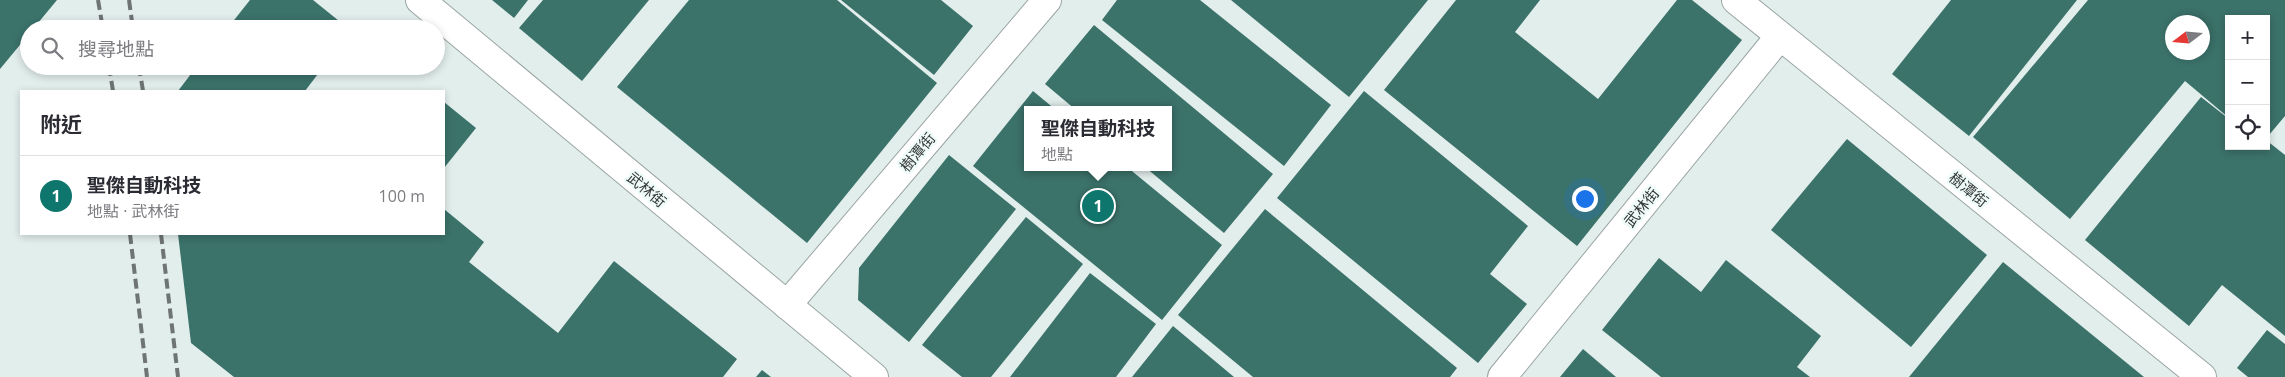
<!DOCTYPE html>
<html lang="zh-TW">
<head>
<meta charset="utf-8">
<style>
  :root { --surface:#fff; --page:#f7f7f7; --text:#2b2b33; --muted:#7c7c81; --line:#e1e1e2; --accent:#0f766e }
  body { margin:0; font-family:"Open Sans","Noto Sans TC",sans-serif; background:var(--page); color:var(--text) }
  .controls { position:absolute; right:15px; top:15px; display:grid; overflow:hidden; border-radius:0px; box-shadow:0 2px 8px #0003 }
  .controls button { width:45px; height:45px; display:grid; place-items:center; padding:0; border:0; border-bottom:1px solid var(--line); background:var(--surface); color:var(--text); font:25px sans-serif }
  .compass { position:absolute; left:2165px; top:15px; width:45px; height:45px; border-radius:50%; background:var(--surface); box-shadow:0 2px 8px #0003; rotate:254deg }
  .you { position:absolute; left:1584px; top:198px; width:18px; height:18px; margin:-12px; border:4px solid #fff; border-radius:50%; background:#1a73e8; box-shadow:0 0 0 8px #1a73e833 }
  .badge { display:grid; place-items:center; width:32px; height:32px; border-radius:50%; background:var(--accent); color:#fff; font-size:16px; font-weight:700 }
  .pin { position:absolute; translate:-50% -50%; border:2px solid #fff; box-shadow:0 1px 5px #0006 }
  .popup { position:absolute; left:1024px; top:106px; width:148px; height:65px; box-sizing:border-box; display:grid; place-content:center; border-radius:0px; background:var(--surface); filter:drop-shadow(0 1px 4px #0005); font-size:16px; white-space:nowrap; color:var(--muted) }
  .popup b { font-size:19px; color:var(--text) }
  .popup::after { content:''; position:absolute; left:50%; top:100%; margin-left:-10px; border:10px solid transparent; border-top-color:var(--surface) }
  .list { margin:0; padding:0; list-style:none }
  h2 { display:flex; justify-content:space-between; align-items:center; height:65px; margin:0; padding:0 20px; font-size:21px }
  h2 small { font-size:16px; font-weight:400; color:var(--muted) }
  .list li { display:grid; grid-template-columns:32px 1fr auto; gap:15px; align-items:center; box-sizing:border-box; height:80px; padding:0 20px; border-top:1px solid var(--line) }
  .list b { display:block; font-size:19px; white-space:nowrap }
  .list p { margin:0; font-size:16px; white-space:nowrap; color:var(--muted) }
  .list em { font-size:16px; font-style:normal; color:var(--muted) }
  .icon { flex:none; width:28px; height:28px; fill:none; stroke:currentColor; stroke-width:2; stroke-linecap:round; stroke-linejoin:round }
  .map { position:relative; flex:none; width:2285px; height:377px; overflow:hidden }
  .search { position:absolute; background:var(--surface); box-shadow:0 2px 8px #0003; left:20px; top:20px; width:425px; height:55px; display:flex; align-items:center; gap:12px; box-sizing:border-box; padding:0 18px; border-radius:28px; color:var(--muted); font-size:19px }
  .panel { position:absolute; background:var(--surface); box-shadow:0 2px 8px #0003; left:20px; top:90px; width:425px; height:145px; border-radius:0px }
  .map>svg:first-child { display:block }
  .building { fill:#3b726a; fill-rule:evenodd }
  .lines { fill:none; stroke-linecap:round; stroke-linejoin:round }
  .minor-casing { stroke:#9aa5a3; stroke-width:30 }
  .minor { stroke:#fff; stroke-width:28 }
  .rail { stroke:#6d7473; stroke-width:4; stroke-dasharray:10 5; stroke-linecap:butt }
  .labels { text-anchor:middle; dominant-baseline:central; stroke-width:5; stroke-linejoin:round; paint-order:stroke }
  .street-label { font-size:15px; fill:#333737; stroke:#effbf9 }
</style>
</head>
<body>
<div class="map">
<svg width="2285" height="377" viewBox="0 0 2285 377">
  <rect width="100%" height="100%" fill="#e2eeec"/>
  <g class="building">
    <path d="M0,0H57L33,29H29V34L0,69Z"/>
    <path d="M250,0H313L349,29H227Z"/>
    <path d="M492,0H528L514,18Z"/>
    <path d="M543,0H649L582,81L519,28Z"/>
    <path d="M689,0H837L937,83L807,243L617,87Z"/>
    <path d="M841,0H941L973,26L934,75Z"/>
    <path d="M1117,0H1200L1331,105L1284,166L1102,20Z"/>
    <path d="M1231,0H1428L1349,97Z"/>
    <path d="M1456,0H1540L1515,32L1598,99L1677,0H1692L1742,40L1577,246L1384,90Z"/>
    <path d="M1951,0H2077L1969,136L1892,74Z"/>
    <path d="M2088,0H2285V116L2269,135L2266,133V19H2229V118L2185,81L2070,219L1973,137ZM2172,22H2202V52H2172Z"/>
    <path d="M1094,25L1273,174L1224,233L1145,167H1168V110H1076L1045,84Z"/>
    <path d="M197,66H324L305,91H178Z"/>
    <path d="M1033,91L1056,110H1028V167H1127L1222,245L1162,320L973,166Z"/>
    <path d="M1364,91L1528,226L1490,274L1527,304L1478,363L1277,198Z"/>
    <path d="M2201,97L2229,119V146H2266V140L2285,155V336L2222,285L2189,326L2085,240Z"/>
    <path d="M444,102L476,128L444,168Z"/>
    <path d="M1847,139L1987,255L1911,347L1771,230Z"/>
    <path d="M949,155L1016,209L909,342L858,300L859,268Z"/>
    <path d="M444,209L484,242L469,262L558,333L614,261L737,359L723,377H234L191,343L178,234H444Z"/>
    <path d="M1265,209L1457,368L1450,377H1253L1178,315Z"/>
    <path d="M1026,217L1083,264L991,377H962L922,345Z"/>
    <path d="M1659,258L1701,292L1726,260L1821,336L1797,367L1810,377H1661L1602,330Z"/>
    <path d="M2003,262L2144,377H1909Z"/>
    <path d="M1090,273L1156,324L1116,377H1010Z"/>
    <path d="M1173,326L1234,377H1132Z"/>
    <path d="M2267,330L2285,344V377H2248L2237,368Z"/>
    <path d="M1583,349L1616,377H1560Z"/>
    <path d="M762,370L771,377H756Z"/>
  </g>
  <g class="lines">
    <g class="minor-casing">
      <g id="minor">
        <path d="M420,0L874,377"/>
        <path d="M1736,0L2202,377"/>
        <path d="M787,305L1047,0"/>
        <path d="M1502,377L1780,36"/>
      </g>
    </g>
    <use href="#minor" class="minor"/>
    <g class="rail">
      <path d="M98,0L103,29"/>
      <path d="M129,0L133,29"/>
      <path d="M109,66L113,91"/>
      <path d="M139,66L143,91"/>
      <path d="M130,234L147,377"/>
      <path d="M161,234L178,377"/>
    </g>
  </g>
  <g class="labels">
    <g class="street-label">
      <text transform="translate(917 152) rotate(-50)">樹潭街</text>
      <text transform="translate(647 189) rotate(40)">武林街</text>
      <text transform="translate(1969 189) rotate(39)">樹潭街</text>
      <text transform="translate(1641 207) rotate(-51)">武林街</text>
    </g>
  </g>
</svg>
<div class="controls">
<button>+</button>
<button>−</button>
<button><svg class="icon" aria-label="locate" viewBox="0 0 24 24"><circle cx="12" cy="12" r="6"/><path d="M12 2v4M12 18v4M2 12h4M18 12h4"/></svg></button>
</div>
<svg class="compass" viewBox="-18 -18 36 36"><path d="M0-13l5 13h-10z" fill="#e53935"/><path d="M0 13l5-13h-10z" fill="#7c7c81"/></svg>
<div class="you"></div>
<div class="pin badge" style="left:1098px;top:206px">1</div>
<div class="popup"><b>聖傑自動科技</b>地點</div>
<div class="search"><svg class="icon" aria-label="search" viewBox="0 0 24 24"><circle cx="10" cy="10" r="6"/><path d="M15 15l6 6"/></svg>搜尋地點</div>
<section class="panel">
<h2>附近<small></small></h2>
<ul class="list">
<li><span class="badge">1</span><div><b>聖傑自動科技</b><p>地點 · 武林街</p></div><em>100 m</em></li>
</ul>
</section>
</div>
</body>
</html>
